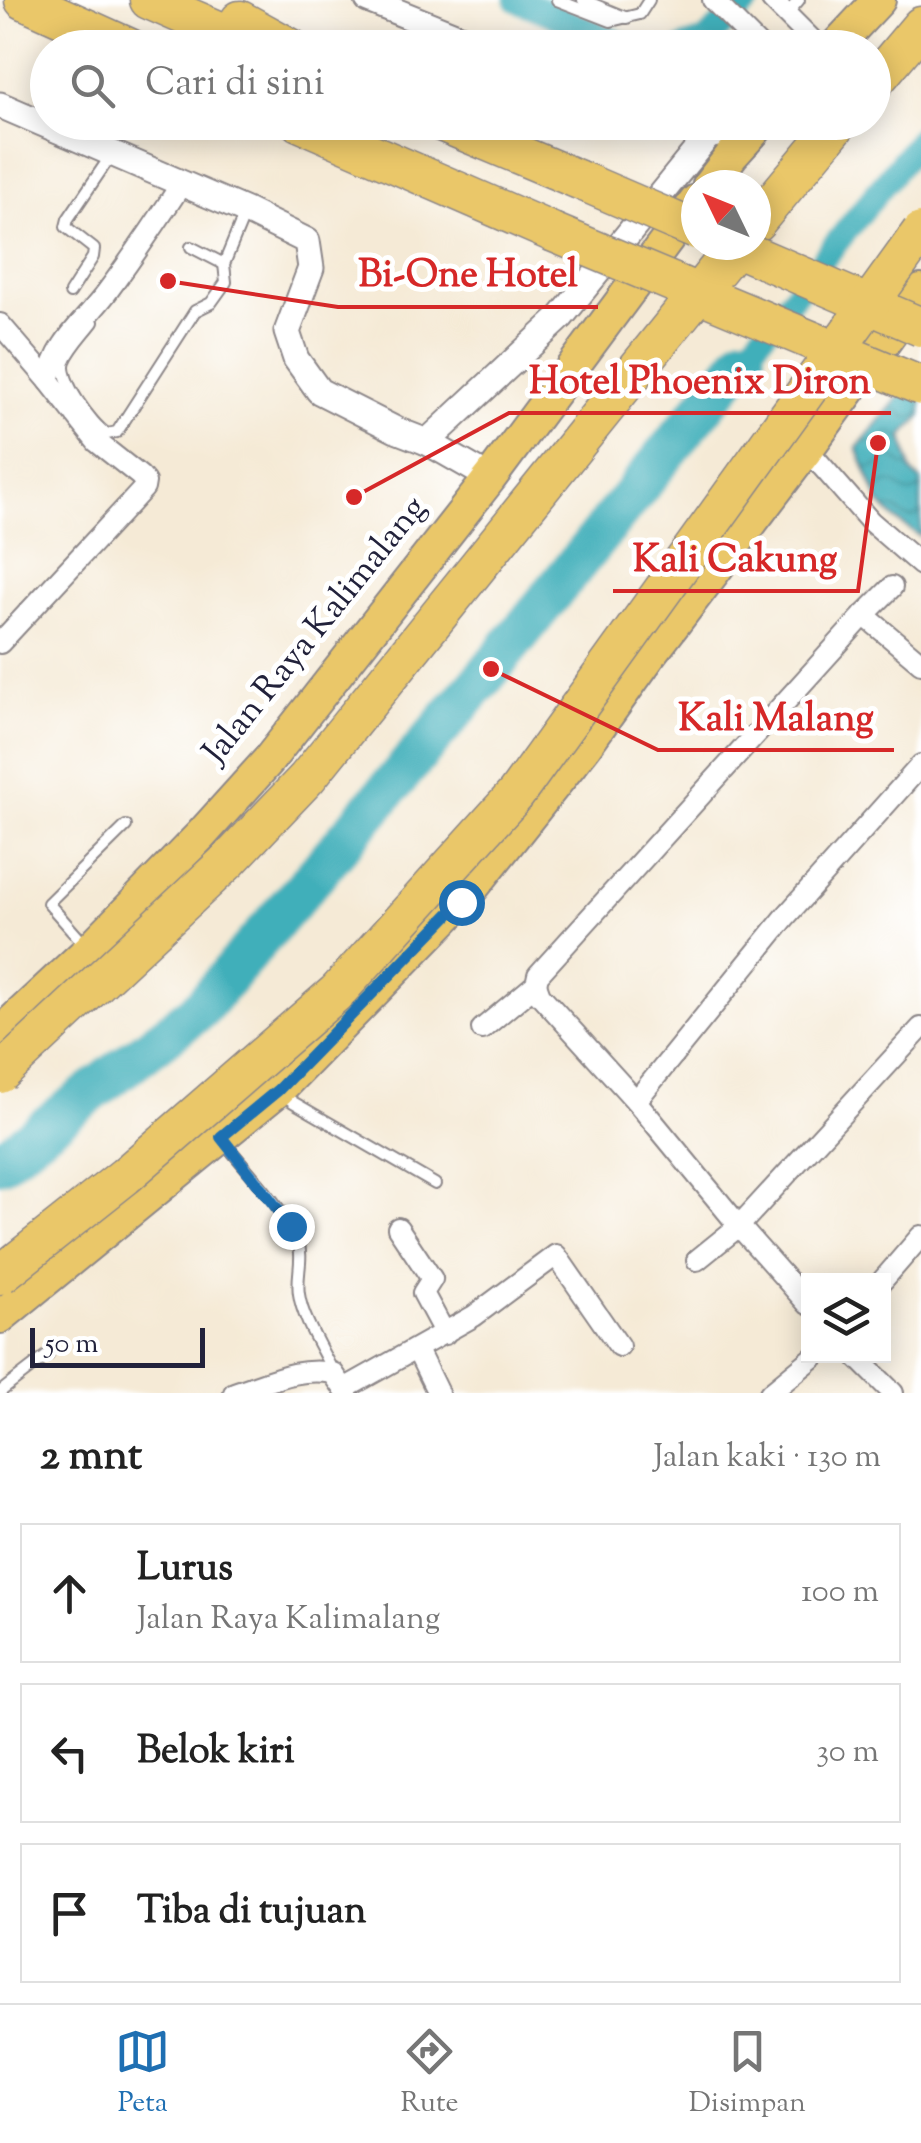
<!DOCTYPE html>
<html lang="id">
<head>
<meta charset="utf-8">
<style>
  :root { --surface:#fff; --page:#f2f2f2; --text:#222; --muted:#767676; --line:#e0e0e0; --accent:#1f6fb2 }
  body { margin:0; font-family:"Sorts Mill Goudy",serif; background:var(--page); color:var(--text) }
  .controls { position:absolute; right:30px; bottom:30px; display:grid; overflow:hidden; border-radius:0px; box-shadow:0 5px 25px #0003 }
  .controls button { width:90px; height:90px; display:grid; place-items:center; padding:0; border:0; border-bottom:2px solid var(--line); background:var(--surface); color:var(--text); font:50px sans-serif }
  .compass { position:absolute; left:681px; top:170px; width:90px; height:90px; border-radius:50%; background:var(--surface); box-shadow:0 5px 25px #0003; rotate:313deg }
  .scale { position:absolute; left:30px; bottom:25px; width:175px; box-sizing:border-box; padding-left:10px; border:5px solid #22223b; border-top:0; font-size:28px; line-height:35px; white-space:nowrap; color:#22223b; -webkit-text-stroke:8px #fff; paint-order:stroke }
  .stop { position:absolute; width:30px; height:30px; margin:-22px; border:8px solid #1f6fb2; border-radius:50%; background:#fff }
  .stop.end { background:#1f6fb2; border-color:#fff; box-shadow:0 2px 10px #0008 }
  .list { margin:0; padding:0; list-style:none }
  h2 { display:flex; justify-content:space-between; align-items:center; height:130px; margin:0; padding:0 40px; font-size:42px }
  h2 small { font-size:32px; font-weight:400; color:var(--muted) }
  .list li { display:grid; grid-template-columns:65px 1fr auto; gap:30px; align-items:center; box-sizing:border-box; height:140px; margin:0 20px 20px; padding:0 20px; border:2px solid var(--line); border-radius:0px }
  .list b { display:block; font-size:38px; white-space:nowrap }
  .list p { margin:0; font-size:32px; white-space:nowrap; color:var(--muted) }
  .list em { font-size:32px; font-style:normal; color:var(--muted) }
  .icon { flex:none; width:55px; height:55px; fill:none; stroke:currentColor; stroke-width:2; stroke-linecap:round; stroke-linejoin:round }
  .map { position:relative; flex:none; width:921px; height:1393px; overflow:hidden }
  .search { position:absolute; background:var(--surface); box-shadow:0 5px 25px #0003; left:30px; right:30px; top:30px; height:110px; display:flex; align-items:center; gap:25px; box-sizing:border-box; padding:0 35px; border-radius:55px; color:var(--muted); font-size:38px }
  .sheet { height:610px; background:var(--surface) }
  nav { display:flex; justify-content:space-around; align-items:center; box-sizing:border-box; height:140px; border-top:2px solid var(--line); background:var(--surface); font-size:28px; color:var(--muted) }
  nav a { display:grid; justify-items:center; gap:5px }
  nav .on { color:var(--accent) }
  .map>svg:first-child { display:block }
  .water { fill:url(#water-waves); stroke:#30687a; stroke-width:2.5 }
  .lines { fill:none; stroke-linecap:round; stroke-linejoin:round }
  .canal { stroke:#3fafba; stroke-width:25 }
  .river { stroke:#3fafba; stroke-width:42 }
  .service-casing { stroke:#8c8688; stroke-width:14 }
  .minor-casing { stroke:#8c8688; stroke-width:24 }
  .tertiary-casing { stroke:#8c8688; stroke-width:29 }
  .primary-casing { stroke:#8c8688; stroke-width:36 }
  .motorway-casing { stroke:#8c8688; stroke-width:41 }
  .service { stroke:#fff; stroke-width:10 }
  .minor { stroke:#fff; stroke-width:20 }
  .tertiary { stroke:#fff; stroke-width:25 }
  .primary { stroke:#eac769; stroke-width:32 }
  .motorway { stroke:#eac769; stroke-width:38 }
  .motorway-bridge-casing { stroke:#8c8688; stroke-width:41; stroke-linecap:butt }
  .motorway-bridge { stroke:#eac769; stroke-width:38 }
  .route { stroke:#1f6fb2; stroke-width:12 }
  .labels { text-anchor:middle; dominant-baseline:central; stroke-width:10; stroke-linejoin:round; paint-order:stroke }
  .street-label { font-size:35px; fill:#22223b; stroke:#fff }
  .leader { fill:none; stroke:#d62828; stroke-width:4 }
  .callout-dot { fill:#d62828; stroke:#fff; stroke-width:4 }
  .callout-label { font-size:38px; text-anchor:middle; font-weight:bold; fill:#d62828; stroke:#fff; stroke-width:10; stroke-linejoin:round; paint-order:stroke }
</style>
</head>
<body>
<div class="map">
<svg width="921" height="1393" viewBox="0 0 921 1393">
  <defs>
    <pattern id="water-waves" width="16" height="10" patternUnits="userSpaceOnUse" patternTransform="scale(2.5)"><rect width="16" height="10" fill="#3fafba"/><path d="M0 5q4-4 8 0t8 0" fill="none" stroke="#348e98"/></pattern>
  </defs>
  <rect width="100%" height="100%" fill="#fff"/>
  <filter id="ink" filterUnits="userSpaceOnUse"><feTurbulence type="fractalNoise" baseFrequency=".01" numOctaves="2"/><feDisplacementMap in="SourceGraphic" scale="20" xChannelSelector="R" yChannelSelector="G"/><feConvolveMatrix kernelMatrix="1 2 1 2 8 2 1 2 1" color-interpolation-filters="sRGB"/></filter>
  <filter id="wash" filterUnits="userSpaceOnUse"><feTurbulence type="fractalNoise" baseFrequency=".0048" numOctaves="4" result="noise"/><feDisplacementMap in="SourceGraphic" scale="40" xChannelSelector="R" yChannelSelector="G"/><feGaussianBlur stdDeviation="2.25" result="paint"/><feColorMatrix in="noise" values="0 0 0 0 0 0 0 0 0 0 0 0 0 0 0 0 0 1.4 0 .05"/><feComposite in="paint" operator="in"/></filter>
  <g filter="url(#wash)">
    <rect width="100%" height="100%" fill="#f5ead6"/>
    <path class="water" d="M921,370V416L903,436L911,471L921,481V537L896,520L879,502L857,448Z"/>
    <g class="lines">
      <g class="canal">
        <path d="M517,0L633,48"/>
        <path d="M684,48L704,42L750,0"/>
        <path d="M745,356L921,138"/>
      </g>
      <path class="river" d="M0,1162L200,1009L491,669L745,356"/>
    </g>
  </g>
  <g filter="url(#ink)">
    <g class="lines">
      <g class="service-casing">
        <g id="service">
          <path d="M557,0L611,21L640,14L649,0"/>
          <path d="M583,0L627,18"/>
          <path d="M787,14L799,0"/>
          <path d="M191,247L224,264"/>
          <path d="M70,293L93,257L94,249L66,227L68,219L112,154"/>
          <path d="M93,322C84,334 71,347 65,361C58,378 92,425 107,434L117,432L195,311L211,303L226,282L224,264L245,213"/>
          <path d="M85,945L48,903L126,826"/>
          <path d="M282,1093L293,1102L435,1184"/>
          <path d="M224,1142C245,1168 286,1211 298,1241C304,1259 296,1276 299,1294C302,1318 322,1349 333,1372"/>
          <path d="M0,1392L48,1355"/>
        </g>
      </g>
      <g class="minor-casing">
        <g id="minor">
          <path d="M713,0L761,48"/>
          <path d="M772,0L820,48"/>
          <path d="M0,324L49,381L97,442L140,476L145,482L144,488L133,500L0,643"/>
          <path d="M49,381C56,341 84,323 107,292C133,257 158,220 182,183"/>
          <path d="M807,449L870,521L921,565"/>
          <path d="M864,615L921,663"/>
          <path d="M536,984L540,995L636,1101L739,1226L808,1304"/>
          <path d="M482,1029L536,984L538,975L864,615L892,587"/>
          <path d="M636,1101L786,916L921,765"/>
          <path d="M398,1228L432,1279L423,1293L445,1334"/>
          <path d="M697,1260L739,1226L921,1028"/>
          <path d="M883,1280L921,1236"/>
          <path d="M417,1350L438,1393"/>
          <path d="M856,1356L893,1393"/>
          <path d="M344,1389L474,1316L556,1255L619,1346"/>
          <path d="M234,1393C267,1383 297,1366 333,1373L347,1393"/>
          <path d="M770,1393L815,1356"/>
        </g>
      </g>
      <g class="tertiary-casing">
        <g id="tertiary">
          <path d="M368,0L487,48"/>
          <path d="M0,105L246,211L307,241L311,268L287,332L296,359L319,391L396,430L427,442L490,478"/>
          <path d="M673,122L708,136L761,124"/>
          <path d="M427,442L561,317L708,136"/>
        </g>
      </g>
      <g class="primary-casing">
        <g id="primary">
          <path d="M834,48L879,0"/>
          <path d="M709,185L732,155L762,122"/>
          <path d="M0,1033L89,950L201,835L268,761L490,478L696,201"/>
          <path d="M0,1317L278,1090L461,902L585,746L650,655L807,449L921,291"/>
        </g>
      </g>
      <g class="motorway-casing">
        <g id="motorway">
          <path d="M24,0L130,48"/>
          <path d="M149,0L259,48"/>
          <path d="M240,20L291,48"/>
          <path d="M874,82L921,26"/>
          <path d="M299,122L552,232"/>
          <path d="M441,122L577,179"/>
          <path d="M756,222L839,122"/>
        </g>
      </g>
      <use href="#service" class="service"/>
      <use href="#minor" class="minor"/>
      <use href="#tertiary" class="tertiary"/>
      <use href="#primary" class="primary"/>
      <use href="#motorway" class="motorway"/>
      <g class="motorway-bridge-casing">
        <g id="motorway-bridge">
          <path d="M577,179L696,230"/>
          <path d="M552,232L921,386"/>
          <path d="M730,245L921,327"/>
          <path d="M0,1074L230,859L307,778L737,245"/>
          <path d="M0,1275L125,1176L337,992L516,794L921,232"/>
        </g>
      </g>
      <use href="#motorway-bridge" class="motorway-bridge"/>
    </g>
  </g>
  <g class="lines" filter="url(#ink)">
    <path class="route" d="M291,1226L221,1137L278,1090L461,902"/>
  </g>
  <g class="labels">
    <g class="street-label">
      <text transform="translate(316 631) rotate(-51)">Jalan Raya Kalimalang</text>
    </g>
  </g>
  <path class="leader" d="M168 281L338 307H598M354 497L509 413H891M878 443L858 591H613M491 669L658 750H894"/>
  <g class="callout-dot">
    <circle cx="168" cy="281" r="10"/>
    <circle cx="354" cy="497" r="10"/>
    <circle cx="878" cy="443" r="10"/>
    <circle cx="491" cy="669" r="10"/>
  </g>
  <g class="callout-label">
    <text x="468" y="286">Bi-One Hotel</text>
    <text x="700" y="393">Hotel Phoenix Diron</text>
    <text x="735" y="571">Kali Cakung</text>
    <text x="776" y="730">Kali Malang</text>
  </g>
</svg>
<div class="controls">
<button><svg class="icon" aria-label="layers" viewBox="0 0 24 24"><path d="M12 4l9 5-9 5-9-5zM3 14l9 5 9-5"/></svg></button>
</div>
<svg class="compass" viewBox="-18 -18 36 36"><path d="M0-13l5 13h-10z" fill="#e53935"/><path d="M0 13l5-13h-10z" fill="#767676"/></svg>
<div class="scale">50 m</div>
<div class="stop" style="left:461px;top:902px"></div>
<div class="stop end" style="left:291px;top:1226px"></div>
<div class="search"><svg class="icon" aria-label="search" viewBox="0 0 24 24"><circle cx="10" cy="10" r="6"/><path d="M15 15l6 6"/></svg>Cari di sini</div>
</div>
<section class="sheet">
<h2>2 mnt<small>Jalan kaki · 130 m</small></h2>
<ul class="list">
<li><svg class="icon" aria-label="ahead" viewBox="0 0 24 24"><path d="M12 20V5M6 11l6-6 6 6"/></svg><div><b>Lurus</b><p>Jalan Raya Kalimalang</p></div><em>100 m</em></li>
<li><svg class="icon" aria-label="left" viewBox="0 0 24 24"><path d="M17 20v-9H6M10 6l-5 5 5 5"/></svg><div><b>Belok kiri</b></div><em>30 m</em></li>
<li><svg class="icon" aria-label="arrive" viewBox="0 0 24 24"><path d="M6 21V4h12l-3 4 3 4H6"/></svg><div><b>Tiba di tujuan</b></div></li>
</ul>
</section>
<nav>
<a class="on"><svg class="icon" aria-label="map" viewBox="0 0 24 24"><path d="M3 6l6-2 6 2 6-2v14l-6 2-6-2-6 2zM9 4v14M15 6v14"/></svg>Peta</a>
<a><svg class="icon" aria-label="directions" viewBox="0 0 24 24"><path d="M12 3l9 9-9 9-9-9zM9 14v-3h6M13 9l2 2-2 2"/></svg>Rute</a>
<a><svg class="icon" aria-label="saved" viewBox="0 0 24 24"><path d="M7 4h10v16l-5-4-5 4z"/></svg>Disimpan</a>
</nav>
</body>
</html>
